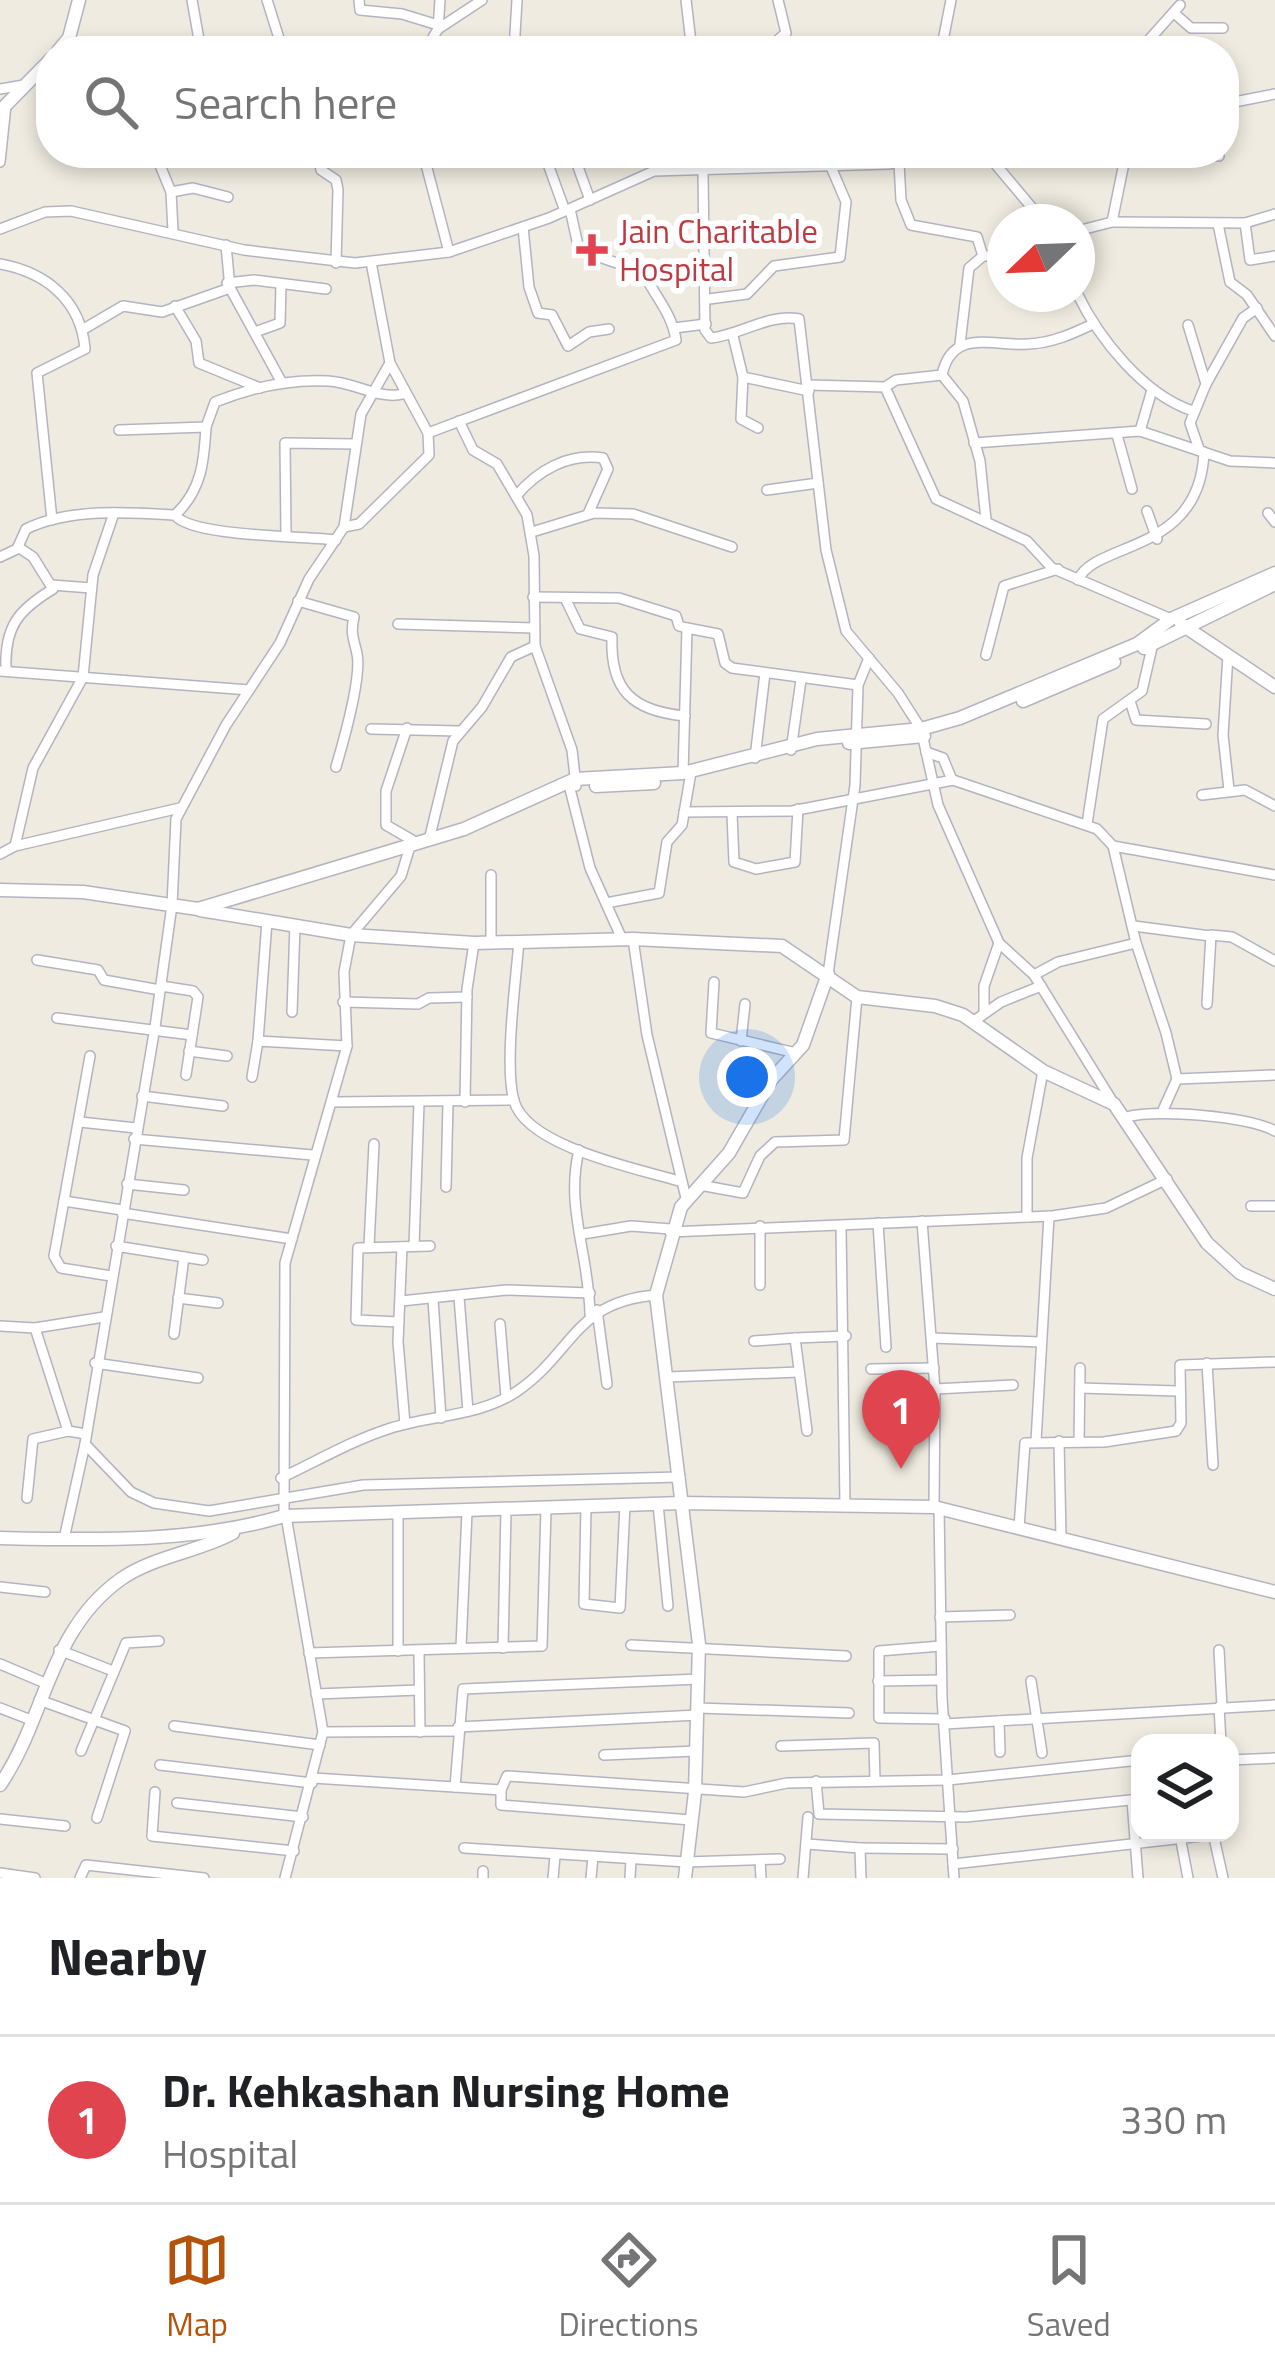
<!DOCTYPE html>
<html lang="en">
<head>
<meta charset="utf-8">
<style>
  :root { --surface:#fff; --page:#f6f6f6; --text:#202124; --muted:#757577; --line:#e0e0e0; --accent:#b45309 }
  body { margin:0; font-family:"Titillium Web",sans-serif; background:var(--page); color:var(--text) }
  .controls { position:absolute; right:36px; bottom:36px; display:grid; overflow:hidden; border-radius:24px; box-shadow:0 6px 18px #0003 }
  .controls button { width:108px; height:108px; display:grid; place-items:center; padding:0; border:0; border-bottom:3px solid var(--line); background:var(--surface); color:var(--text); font:60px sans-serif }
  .compass { position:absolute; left:987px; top:204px; width:108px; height:108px; border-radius:50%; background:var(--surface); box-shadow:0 6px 18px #0003; rotate:247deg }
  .you { position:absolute; left:747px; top:1077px; width:42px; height:42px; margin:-30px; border:9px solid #fff; border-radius:50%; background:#1a73e8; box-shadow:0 0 0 18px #1a73e833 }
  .badge { display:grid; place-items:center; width:78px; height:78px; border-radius:50%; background:var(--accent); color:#fff; font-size:39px; font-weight:700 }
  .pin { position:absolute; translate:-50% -99px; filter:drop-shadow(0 3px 6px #0008) }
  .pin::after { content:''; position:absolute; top:63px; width:42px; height:36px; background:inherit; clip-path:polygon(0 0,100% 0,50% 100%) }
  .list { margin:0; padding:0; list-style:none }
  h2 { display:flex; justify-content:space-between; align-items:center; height:156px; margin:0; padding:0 48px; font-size:51px }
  h2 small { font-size:39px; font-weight:400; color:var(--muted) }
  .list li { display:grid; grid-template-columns:78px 1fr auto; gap:36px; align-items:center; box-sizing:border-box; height:168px; padding:0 48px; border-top:3px solid var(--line) }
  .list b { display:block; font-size:45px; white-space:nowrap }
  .list p { margin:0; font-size:39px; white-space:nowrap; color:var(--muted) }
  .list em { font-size:39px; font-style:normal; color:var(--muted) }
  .icon { flex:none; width:66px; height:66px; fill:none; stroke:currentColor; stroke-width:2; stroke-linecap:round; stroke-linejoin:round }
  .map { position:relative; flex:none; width:1275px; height:1878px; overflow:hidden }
  .search { position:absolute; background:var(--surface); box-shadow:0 6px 18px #0003; left:36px; right:36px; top:36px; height:132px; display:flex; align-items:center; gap:30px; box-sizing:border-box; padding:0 42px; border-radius:48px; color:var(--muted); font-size:45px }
  .sheet { height:324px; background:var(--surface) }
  nav { display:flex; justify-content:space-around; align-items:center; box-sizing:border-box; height:168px; border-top:3px solid var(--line); background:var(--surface); font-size:33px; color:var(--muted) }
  nav a { display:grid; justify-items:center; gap:6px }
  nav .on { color:var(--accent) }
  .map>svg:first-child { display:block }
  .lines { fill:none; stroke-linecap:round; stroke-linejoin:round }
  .minor-casing { stroke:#b4b3c1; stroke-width:12 }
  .tertiary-casing { stroke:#b4b3c1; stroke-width:15 }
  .minor { stroke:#fff; stroke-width:9 }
  .tertiary { stroke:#fff; stroke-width:12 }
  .health-dot { fill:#e0444e; stroke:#fff; stroke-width:4.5 }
  .labels { text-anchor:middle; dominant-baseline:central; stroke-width:12; stroke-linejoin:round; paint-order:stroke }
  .health-label { font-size:33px; fill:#be3a42; stroke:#fff; text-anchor:start }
</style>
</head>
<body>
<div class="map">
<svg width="1275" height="1878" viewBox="0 0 1275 1878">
  <rect width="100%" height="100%" fill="#efebe0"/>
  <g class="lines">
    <g class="minor-casing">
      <g id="minor">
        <path d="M192,0L201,51"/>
        <path d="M267,0L283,51"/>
        <path d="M359,0L360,10L402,14L438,25"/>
        <path d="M686,0L692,51"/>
        <path d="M1174,13L1191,28H1223"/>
        <path d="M438,29L440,0"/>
        <path d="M425,51L438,29L482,0"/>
        <path d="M514,51L517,0"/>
        <path d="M765,51L786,33L778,0"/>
        <path d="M941,51L951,0"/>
        <path d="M1139,51L1180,5"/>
        <path d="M0,89L24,85"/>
        <path d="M1224,104L1275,94"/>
        <path d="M155,153L171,192L173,231"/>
        <path d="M318,153L321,170L336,180L338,190L336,263"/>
        <path d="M423,153L449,252"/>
        <path d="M544,153L565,211"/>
        <path d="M573,153L590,200"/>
        <path d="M986,153L1044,222"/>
        <path d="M1204,153L1219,156"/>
        <path d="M1125,155L1170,153"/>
        <path d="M0,162L6,105"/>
        <path d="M899,163L901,200L911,225L977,237L983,256"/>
        <path d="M703,171L705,330L711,338C740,335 770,313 799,319L826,550L846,631L898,693L921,729L938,805L999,943L1034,975L1114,1104"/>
        <path d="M171,192L193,188L228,197"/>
        <path d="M1112,222L1245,223L1275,214"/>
        <path d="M1245,223L1250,260L1275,256"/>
        <path d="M1218,224L1230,282L1247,295L1275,336"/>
        <path d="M523,227L529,287L538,313L552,315L568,346L589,332L609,329"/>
        <path d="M0,229L45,212L71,211L244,250L355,263L449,252L549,218L654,171L889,164L947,153"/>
        <path d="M1077,231L1112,222L1126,153"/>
        <path d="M371,262L390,363L428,433"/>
        <path d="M0,264C45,272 81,300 85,349L37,373L52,520"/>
        <path d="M227,283L254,280L326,289"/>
        <path d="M230,288L282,383"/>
        <path d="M1077,293C1099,339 1144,395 1193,411"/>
        <path d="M709,299L747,294L774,266L840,257L846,202L831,167"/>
        <path d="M175,306L196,341L199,363L260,388"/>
        <path d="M1188,325L1206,384L1190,423L1199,449"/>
        <path d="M674,328L706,324"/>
        <path d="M82,330L123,306L162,312L230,288L226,245"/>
        <path d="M255,332L280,323L281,285"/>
        <path d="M733,336L743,377L741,419L758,428"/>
        <path d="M960,344L969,268L983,256H1005"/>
        <path d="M390,363L361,414L344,527L309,579L280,643L226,725L176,819L172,905L155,1027L85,1444L131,1492L154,1503L209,1511L363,1485L680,1477"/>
        <path d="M942,375L963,401L980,461L986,520"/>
        <path d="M743,377L809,391"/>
        <path d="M1206,384L1243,318L1257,308"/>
        <path d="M808,385L885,387L936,499L1027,541L1052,568L1171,619"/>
        <path d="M885,387L896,380L942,375C952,327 994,347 1028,344C1052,343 1072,334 1093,324"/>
        <path d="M119,430L206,427L215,402C250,388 291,379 328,381C354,382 379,400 403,394"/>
        <path d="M1140,431L1152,390"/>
        <path d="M1117,435L1132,489"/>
        <path d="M974,443L1140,431L1230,461L1275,463"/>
        <path d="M767,490L818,483"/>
        <path d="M516,496C538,470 568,453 603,458L608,469L588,514"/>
        <path d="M1147,511L1157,539"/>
        <path d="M1268,513L1275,522"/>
        <path d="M175,515C191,537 303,536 336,540"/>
        <path d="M344,527L359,524L429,455L428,433L676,340C672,313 654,295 643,272L579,250L570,209"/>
        <path d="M532,532L594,513L633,514L732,547"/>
        <path d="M286,534L285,443L355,444"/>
        <path d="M0,557L17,549L26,529C69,508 128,512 175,515C202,490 204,461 206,427"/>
        <path d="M1078,580C1094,541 1200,555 1204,452"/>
        <path d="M52,585L91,588"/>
        <path d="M533,597L619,598L676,616L679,626L687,628"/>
        <path d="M566,600L580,629L612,637C610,690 632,711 685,716"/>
        <path d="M298,601L354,617C350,634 354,639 357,654C362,677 343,743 336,767"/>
        <path d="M398,624L534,628"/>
        <path d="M535,646L572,750L576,786"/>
        <path d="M986,655L1004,586L1058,569"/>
        <path d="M1228,655L1223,735L1229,790"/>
        <path d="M6,670C4,625 20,609 53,589L33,557L18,547"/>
        <path d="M0,671L249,690"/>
        <path d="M1130,701L1136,720L1206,724"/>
        <path d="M371,729L459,731"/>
        <path d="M791,750L801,680"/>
        <path d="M926,752L943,758L952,780"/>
        <path d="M755,758L765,673"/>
        <path d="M683,774L687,628L718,634L725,663L732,668L858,685"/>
        <path d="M568,781L590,868L622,939"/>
        <path d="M1202,795L1245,790L1275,806"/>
        <path d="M684,812L792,811L953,780L1097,829L1113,846L1136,943L1166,1033L1177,1079L1163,1110"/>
        <path d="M732,814L734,862L756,869L795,862L798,809"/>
        <path d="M1087,824L1103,719L1142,691L1153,643"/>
        <path d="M430,836L453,741L482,707L511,657L535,646L534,556L527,515L497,464L473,450L459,421"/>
        <path d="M15,846L33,768L83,677L93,575L114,513"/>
        <path d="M1113,846L1275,875"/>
        <path d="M0,854L15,846L180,808"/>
        <path d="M606,903L659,893L667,842L682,825L691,772"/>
        <path d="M1134,926L1210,936"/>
        <path d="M633,939L647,1035L686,1198"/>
        <path d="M519,941C516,980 504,1065 514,1101C527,1147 639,1169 679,1181"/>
        <path d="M491,943V875"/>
        <path d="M37,960L98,970L104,980L160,990"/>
        <path d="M828,974L855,785L858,685L869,658"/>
        <path d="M1034,975L1058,962L1136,943"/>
        <path d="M714,982L711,1033L796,1053"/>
        <path d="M161,986L193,991L198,997L186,1075"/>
        <path d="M343,1002L418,1004L429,998L467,997"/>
        <path d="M1207,1004L1211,935L1232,937L1275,961"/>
        <path d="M984,1011V986L999,943"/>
        <path d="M292,1012L295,925"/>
        <path d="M57,1018L192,1035"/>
        <path d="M974,1021L1001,1002L1041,986"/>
        <path d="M258,1041L267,921"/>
        <path d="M741,1041L745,1004"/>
        <path d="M189,1051L227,1056"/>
        <path d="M90,1056L54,1256L61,1268L111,1276"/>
        <path d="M252,1077L258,1041L347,1046"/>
        <path d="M1177,1079L1275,1075"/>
        <path d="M142,1096L223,1106"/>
        <path d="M333,1102L514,1100"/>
        <path d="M465,1102L467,989L474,943"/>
        <path d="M1126,1117C1157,1109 1247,1116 1275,1131"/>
        <path d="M80,1122L136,1128"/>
        <path d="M134,1139L312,1155"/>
        <path d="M579,1150C565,1207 589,1254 590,1314"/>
        <path d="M127,1184L184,1190"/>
        <path d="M700,1185L743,1193L760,1156L775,1142L844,1140L857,997"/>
        <path d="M446,1187L448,1103"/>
        <path d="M64,1201L122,1210"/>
        <path d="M1251,1206H1275"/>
        <path d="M122,1213L292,1239"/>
        <path d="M1027,1217V1158L1043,1071"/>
        <path d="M922,1221L935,1389L934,1507"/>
        <path d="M878,1223L886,1347"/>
        <path d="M841,1227L845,1505"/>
        <path d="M670,1232L1052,1216L1106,1208L1167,1179"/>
        <path d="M583,1234L631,1226L671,1229"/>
        <path d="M116,1246L203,1260"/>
        <path d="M369,1246L374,1144"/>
        <path d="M414,1246L419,1103"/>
        <path d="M402,1247L398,1342L405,1424"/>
        <path d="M760,1285V1226"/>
        <path d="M459,1297L468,1411"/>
        <path d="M178,1298L218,1303"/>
        <path d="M433,1299L441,1418"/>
        <path d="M401,1301L506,1290L590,1293"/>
        <path d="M597,1310L607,1384"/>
        <path d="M399,1322L356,1320L358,1248L430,1246"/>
        <path d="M500,1324L506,1397"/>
        <path d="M0,1326L35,1328L104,1317"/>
        <path d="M35,1328L68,1431L86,1434"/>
        <path d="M174,1334L184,1257"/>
        <path d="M932,1338L1040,1342"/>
        <path d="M754,1341L795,1338"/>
        <path d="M95,1363L198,1378"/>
        <path d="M1207,1363L1213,1465"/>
        <path d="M871,1369L934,1368"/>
        <path d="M668,1377L799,1372"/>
        <path d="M1080,1388L1177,1391"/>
        <path d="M935,1389L1013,1385"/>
        <path d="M807,1431L795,1338L846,1336"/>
        <path d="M1036,1441L1049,1216"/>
        <path d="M1059,1441L1061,1538"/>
        <path d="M1079,1442L1080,1368"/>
        <path d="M281,1478C317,1461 353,1440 391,1428C432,1415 480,1416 516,1392C574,1353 573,1302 656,1295"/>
        <path d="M27,1498L33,1439L68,1431"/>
        <path d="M658,1504L668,1606"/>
        <path d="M586,1507L584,1604L620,1608L625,1505"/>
        <path d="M939,1508L942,1698L954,1878"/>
        <path d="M284,1516L285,1263L347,1046L344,972L351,935L401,876L412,840L386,825V791L407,728"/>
        <path d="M1019,1528L1025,1443L1104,1442L1176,1431L1181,1423L1180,1365L1275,1362"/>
        <path d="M64,1539L85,1444"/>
        <path d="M0,1587L45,1592"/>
        <path d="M940,1617L1010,1615"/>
        <path d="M631,1645L846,1656"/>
        <path d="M941,1646L879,1651V1718L945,1719"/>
        <path d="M461,1647L467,1512"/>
        <path d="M503,1648L506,1510"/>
        <path d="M59,1650L113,1671"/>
        <path d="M1219,1650L1222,1707"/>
        <path d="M398,1651V1515"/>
        <path d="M419,1652L420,1732"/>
        <path d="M309,1653L542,1646L546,1509"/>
        <path d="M0,1664L45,1683"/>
        <path d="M878,1681L941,1680"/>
        <path d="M1031,1681L1042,1753"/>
        <path d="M316,1694L419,1690"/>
        <path d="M39,1700L125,1731L97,1818"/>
        <path d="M1219,1707L1221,1743"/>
        <path d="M0,1708L31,1720"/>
        <path d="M698,1708L849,1713"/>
        <path d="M999,1721L1000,1752"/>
        <path d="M945,1724L1275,1705"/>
        <path d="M174,1726L320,1745"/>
        <path d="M458,1727L698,1715"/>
        <path d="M323,1732L458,1731"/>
        <path d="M781,1746L874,1743L875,1780"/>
        <path d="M81,1751L126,1643L159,1641"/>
        <path d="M604,1755L696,1751"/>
        <path d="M1230,1760L1275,1758"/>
        <path d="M160,1765L312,1783"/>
        <path d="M313,1778L501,1790V1805L691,1820"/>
        <path d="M816,1781L819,1814L966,1817L1140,1799"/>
        <path d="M455,1787L463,1689L699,1679"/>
        <path d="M501,1790L507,1776L744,1792L787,1783L948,1780L1140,1760"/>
        <path d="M155,1792L152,1836L294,1851"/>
        <path d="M1132,1800L1138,1878"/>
        <path d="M177,1803L303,1817"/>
        <path d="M0,1819L65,1826"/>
        <path d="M1213,1833L1223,1878"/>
        <path d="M1180,1836L1188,1878"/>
        <path d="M807,1844L860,1848L861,1878"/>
        <path d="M464,1848L686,1862L780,1859"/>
        <path d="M860,1848L953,1849"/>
        <path d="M760,1860L761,1878"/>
        <path d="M953,1864L1202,1836"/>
        <path d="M0,1873L35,1878"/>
        <path d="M80,1878L86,1865L204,1878"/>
        <path d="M285,1878L323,1732L286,1516"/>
        <path d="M483,1878V1871"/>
        <path d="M553,1878L555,1856"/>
        <path d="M591,1878L593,1857"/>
        <path d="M630,1878L631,1859"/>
        <path d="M803,1878L808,1817"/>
      </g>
    </g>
    <g class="tertiary-casing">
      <g id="tertiary">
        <path d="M58,51L69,38L79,0"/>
        <path d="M0,111L51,59"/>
        <path d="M1181,624L1275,687"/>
        <path d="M1144,648L1275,584"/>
        <path d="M1023,701L1114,662"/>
        <path d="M849,743L924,736"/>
        <path d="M596,786L654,783"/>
        <path d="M0,890L83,892L198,909L464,829L575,779L683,773L817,739L921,729L960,718L1137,644L1171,619L1275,573"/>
        <path d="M200,910L351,935L474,943L633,939L782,946L857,997L935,1006L963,1015L1043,1071L1114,1104L1207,1243L1240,1273L1275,1289"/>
        <path d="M0,1538C94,1540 193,1543 284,1516L682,1503L934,1507L1275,1592"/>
        <path d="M0,1785C47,1716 48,1631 121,1579C154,1556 198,1552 233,1533"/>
        <path d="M685,1878L695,1792L699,1644L656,1295L681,1207L729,1153L771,1080L803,1045L828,974"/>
      </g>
    </g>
    <use href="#minor" class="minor"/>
    <use href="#tertiary" class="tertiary"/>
  </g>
  <path class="health-dot" d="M586 232h12v12h12v12h-12v12h-12v-12h-12v-12h12z"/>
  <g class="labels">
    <g class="health-label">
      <text x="619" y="231">Jain Charitable<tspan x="619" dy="38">Hospital</tspan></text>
    </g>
  </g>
</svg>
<div class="controls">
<button><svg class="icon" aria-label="layers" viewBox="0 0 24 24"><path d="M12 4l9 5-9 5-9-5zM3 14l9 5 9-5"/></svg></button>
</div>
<svg class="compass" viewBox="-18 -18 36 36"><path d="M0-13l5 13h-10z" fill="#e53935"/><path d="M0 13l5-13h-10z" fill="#757577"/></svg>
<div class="you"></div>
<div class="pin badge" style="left:901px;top:1469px;background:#e0444e">1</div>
<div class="search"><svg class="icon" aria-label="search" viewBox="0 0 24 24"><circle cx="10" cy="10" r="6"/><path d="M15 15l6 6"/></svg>Search here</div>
</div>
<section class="sheet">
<h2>Nearby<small></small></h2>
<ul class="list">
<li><span class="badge" style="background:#e0444e">1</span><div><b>Dr. Kehkashan Nursing Home</b><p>Hospital</p></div><em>330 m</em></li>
</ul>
</section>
<nav>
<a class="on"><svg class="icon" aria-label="map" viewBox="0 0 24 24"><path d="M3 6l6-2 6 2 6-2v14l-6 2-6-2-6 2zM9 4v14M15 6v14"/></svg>Map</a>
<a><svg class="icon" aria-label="directions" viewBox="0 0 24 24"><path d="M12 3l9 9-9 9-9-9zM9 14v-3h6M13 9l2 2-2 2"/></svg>Directions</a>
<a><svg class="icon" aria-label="saved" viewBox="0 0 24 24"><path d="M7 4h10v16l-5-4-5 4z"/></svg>Saved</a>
</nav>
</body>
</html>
